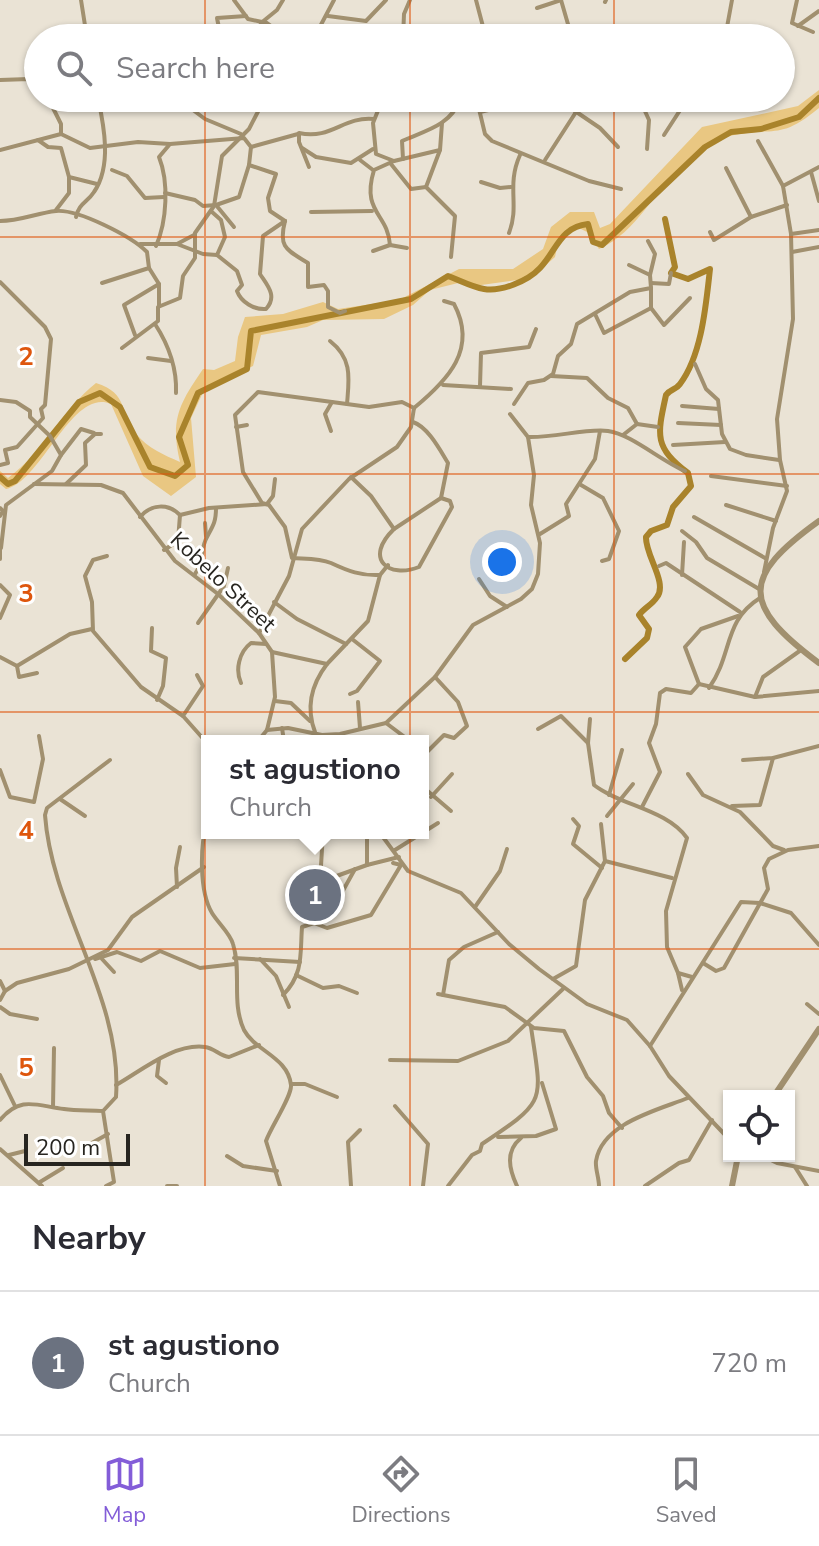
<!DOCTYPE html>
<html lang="en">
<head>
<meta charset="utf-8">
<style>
  :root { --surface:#fff; --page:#f7f7f7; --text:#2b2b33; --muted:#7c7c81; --line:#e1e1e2; --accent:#835dd8 }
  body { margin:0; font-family:"Nunito Sans",sans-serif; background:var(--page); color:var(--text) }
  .controls { position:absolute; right:24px; bottom:24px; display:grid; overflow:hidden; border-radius:0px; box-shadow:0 2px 6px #0004 }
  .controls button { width:72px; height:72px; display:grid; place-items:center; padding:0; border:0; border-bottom:2px solid var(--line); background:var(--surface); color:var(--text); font:40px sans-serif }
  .scale { position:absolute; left:24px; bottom:20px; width:106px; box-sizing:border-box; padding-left:8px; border:4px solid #272520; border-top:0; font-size:22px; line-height:28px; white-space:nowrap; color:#272520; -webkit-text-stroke:6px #fff; paint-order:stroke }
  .you { position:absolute; left:502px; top:562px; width:28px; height:28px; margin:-20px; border:6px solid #fff; border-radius:50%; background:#1a73e8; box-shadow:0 0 0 12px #1a73e833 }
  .badge { display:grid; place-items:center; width:52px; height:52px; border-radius:50%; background:var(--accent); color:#fff; font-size:26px; font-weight:700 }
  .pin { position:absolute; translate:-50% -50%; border:4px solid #fff; box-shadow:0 2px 8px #0006 }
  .popup { position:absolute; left:201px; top:735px; width:228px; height:104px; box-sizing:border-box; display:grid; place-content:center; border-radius:0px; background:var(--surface); filter:drop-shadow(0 2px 6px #0005); font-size:26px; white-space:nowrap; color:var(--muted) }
  .popup b { font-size:30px; color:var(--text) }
  .popup::after { content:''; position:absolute; left:50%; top:100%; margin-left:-16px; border:16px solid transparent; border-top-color:var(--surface) }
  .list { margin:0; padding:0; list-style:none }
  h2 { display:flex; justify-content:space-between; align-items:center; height:104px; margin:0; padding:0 32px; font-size:34px }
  h2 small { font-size:26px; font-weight:400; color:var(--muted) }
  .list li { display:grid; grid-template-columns:52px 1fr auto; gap:24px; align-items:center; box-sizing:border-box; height:144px; padding:0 32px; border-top:2px solid var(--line) }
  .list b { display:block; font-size:30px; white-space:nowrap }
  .list p { margin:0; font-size:26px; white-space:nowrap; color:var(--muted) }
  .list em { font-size:26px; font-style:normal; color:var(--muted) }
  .icon { flex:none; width:44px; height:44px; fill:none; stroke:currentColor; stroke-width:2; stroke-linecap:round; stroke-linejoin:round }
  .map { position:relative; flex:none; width:819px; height:1186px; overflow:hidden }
  .search { position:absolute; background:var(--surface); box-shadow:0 2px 6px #0004; left:24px; right:24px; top:24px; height:88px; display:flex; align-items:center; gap:20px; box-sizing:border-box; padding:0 28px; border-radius:44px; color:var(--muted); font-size:30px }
  .sheet { height:248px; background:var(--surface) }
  nav { display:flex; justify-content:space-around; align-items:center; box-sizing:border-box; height:112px; border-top:2px solid var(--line); background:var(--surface); font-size:22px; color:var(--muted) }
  nav a { display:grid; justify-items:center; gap:4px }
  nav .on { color:var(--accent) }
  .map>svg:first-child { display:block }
  .green { fill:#e9c782 }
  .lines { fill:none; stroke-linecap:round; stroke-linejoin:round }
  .river { stroke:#a9832b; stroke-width:6 }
  .minor { stroke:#a1906f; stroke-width:4 }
  .tertiary { stroke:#a1906f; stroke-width:6 }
  .grid { fill:none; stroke:#de560d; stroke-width:2; stroke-opacity:0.55 }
  .labels { text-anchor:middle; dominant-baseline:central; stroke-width:6; stroke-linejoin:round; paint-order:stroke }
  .street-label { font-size:22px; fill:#272520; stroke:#fff }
  .grid-label { font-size:26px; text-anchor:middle; font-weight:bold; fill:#de560d; stroke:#fff; stroke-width:6; stroke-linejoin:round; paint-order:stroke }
</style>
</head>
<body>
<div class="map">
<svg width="819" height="1186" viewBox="0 0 819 1186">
  <rect width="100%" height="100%" fill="#eae3d5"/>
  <path class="green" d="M819,90V108C780,140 776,127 734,135C719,138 698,155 686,164C653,190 638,232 599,249L589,233L575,226L558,243L555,257L531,278L474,286L458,283L430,290L413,305L384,319L323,320L307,327L261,335L253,366L205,388L191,418L196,477L171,496L143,476L111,404C72,387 42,481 6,489L0,484V471L8,478C43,453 62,410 96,383C129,393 119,413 137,435C148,448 164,455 180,462C170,420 179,404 203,369L214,370L235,361L238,337L245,317L283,314L323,302L338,309L399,300L459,269H513L543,249L551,227L570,212H594L600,228L610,224L702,127L798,106Z"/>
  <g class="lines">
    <g class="river">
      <path d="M0,477L8,484L15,481L79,402L100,393L120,407L150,467L175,476L188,465L179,437L198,393L247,369L251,331L411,299L448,276C459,280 472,287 484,289C501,292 528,281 540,268C557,250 560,227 588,224L593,242L602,245L705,147L731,132L761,129L799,117L819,98"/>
      <path d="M625,659L647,638L649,629L639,615C644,608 652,605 657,597C668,583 645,555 646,537L651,531L667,525L673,507L691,486L688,473C654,447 657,436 666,395C670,389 676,390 680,384C702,355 706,304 710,269L688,279L671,273L675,267L665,219"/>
    </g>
    <g class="minor">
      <path d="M81,0L87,38"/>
      <path d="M234,0L248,19L267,23L278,31L277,38"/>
      <path d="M476,0L486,38"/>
      <path d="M561,0L572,38"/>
      <path d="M797,0L792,23L813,32"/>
      <path d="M605,2L606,0"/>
      <path d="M537,8L561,0"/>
      <path d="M328,16L366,21L386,0"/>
      <path d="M798,26L819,11"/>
      <path d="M279,32L288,38"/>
      <path d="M704,32L726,33"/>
      <path d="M315,36L334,0"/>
      <path d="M221,38L217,18L246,16"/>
      <path d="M258,38L261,23L277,10L283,0"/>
      <path d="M403,38L404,14L410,0"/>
      <path d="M725,38L732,0"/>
      <path d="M0,80L29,79L38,86"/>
      <path d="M48,98L61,124V134"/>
      <path d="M177,98L205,119L241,134"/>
      <path d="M383,98L373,123L376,154L394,161L440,150"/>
      <path d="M457,98L479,109L485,134L492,141L589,181L621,189"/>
      <path d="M565,98L572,109L600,128L618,147"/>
      <path d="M639,98L649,120L647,149"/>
      <path d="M734,98L736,104"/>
      <path d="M480,112L523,102"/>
      <path d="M442,123L440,150L426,187L455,216L451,257"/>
      <path d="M664,135L688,98"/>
      <path d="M38,140L48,147L61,148L69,177L97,184"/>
      <path d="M758,141L783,186"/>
      <path d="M251,147L298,134"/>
      <path d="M302,148L316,157L351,163L373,149"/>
      <path d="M0,150L61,134L90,148L138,142L170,144L244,138L251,147L249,165L276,174L268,198L270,211L285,221"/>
      <path d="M403,159L402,141C424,131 451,126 460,99"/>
      <path d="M360,160L373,170"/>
      <path d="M545,160L576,112"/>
      <path d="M391,164L411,189L426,187"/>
      <path d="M309,167L299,142V133C332,140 343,116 374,119"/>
      <path d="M726,168L751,217"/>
      <path d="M112,170L127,176L145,198L164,197"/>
      <path d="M811,172L819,201"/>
      <path d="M481,182L500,188L511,187"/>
      <path d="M165,193L195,200L203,206L216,205L234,227"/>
      <path d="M216,205L239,197L249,165"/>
      <path d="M56,210L69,193V177"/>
      <path d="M311,212L372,211"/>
      <path d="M76,217C79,203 87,203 94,192C112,166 104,126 98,98"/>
      <path d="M0,221C20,221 37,213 56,211C78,209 131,236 147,252L149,268L102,283"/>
      <path d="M285,221C278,248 287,250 308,263V287L324,285L328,291V307L340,313L345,311"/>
      <path d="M710,232L714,240L751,217L787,205"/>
      <path d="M509,233C520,205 506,186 520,155"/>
      <path d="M791,234L819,230"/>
      <path d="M648,241L655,254L650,275"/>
      <path d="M140,244H177L194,235"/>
      <path d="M177,244L203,254L217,255L225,237L221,220L212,212"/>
      <path d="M390,245C388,213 361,213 374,170L394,161"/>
      <path d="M156,246C167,221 169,182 159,157L170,144"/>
      <path d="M373,251L390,245L407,248"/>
      <path d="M792,252L819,247"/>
      <path d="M217,255L237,271L242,285L237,291C241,302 254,310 266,309C278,296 267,285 260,274L263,236L285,221"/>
      <path d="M149,268L159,284V306"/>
      <path d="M0,282L45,327L51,339L45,405L41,409L43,418L17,447L5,450L8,463L0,465"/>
      <path d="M651,283L669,284L671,273"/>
      <path d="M651,288V308L664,325L690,298"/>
      <path d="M595,314L604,333L651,308"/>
      <path d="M155,324C168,344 177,369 176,393"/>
      <path d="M135,335L124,305L159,284"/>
      <path d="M330,341C353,359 349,379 347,404"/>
      <path d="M122,348L158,321V307L180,298L183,276L195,258V233L214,206L222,156L249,129L265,98"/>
      <path d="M148,358L171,361"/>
      <path d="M695,364L706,389L718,400L722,434L730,449L746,455L779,460"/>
      <path d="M551,376L587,378L608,398L628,408L637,424"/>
      <path d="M443,385L511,389"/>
      <path d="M480,386L481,353L529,347L536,329"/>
      <path d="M0,400L16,402L30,411V417L50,436L61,455L52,471L6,505L1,548"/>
      <path d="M514,404L528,383L544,380L553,374L558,356L571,344L577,324L630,292L651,288L650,275L629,265"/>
      <path d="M682,406L719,409"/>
      <path d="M414,408C448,380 478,349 454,304L444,301"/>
      <path d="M678,423L721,425"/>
      <path d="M236,427L247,425"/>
      <path d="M331,431L325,414L332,402"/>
      <path d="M623,435L637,424L658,427"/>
      <path d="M528,437C554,438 587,428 608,431C631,434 661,461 685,471"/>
      <path d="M673,445L725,442"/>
      <path d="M61,455L81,429L94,433"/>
      <path d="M711,476L787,486"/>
      <path d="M351,477L371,496L394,529C363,559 389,579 419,567L452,507L450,501L441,498"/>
      <path d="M34,484L101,485L123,493L175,561L218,594L259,633L272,652L275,697L267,730L258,741"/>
      <path d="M66,484L86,465L85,443L95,434H101"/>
      <path d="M581,485L603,498L619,531L609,559L602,561"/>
      <path d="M726,505L776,521"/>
      <path d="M0,508L3,511L0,516"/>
      <path d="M180,515L209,508L267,504L273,496L275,479"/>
      <path d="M140,517C151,504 168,503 180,515L178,541L164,550"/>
      <path d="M694,517L765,558"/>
      <path d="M205,523L206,536"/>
      <path d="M394,529L441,498L448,463C440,450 428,427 413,422"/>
      <path d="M682,531L696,542L707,558L759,589"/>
      <path d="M540,534L569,516L566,504L595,459L600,431"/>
      <path d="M0,548V559"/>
      <path d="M107,556L93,560L85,576L92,602L93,631L141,687L183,716"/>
      <path d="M388,565L380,575C361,576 348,571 331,563C319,558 304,559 292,558L285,527L269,505L262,503L243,472L235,415L258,392L369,407L402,402L414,408"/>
      <path d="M659,566L666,563L740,612"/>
      <path d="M764,572L773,528L787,491L780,460L777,419L793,319L791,234L783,186L819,167"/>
      <path d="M195,574C204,562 200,549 207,537C213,526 216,522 216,508"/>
      <path d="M682,575L684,542"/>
      <path d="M479,579L490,596L507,607"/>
      <path d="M0,585L10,595L0,618"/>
      <path d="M274,602L297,619L346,644"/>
      <path d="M738,616L701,629L685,647L699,684L755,697L819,691"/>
      <path d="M198,623L224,586L228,568"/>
      <path d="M152,628L151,651L166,658L163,686L157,700"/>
      <path d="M259,633L289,576L302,529L349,479L397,447L411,427L414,408"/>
      <path d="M272,652L327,664L368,621L380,575"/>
      <path d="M0,657L17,666L19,677L37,673"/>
      <path d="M17,666L70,634L92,629"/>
      <path d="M197,675L203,686L183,716L207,743"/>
      <path d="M241,683C235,670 239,652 251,643L266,644"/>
      <path d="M709,688C733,654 723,621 760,598"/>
      <path d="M350,694L357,691L380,661L352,639"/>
      <path d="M755,697L763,677L801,650"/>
      <path d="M275,701L291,703L310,721"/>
      <path d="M358,702L360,728"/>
      <path d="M590,719L588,743L594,785C621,806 666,809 687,838L666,911L667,947L678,973L692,977"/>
      <path d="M386,723L410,741"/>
      <path d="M282,728L284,741"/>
      <path d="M538,729L561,716L588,743"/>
      <path d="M267,730L288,728L322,735L340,734L386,723L435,677L473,625L521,599L532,589L538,574L540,543L531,505L534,475L528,437L510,414"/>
      <path d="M315,732C306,708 311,685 327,664"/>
      <path d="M423,756L444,735L454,738L467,726L458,702L435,677"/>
      <path d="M743,760L773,758L819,746"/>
      <path d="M0,770L10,797L34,802L43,759L39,736"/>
      <path d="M688,774L703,795L740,812L773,846L784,850"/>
      <path d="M423,787L451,811"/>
      <path d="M609,795L622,750"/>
      <path d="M431,797L452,774"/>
      <path d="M60,799L85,816"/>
      <path d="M732,806L760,805L773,758"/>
      <path d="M642,807L660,772L649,743L656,724L660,693L666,689L691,693L699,684"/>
      <path d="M607,816L633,784"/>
      <path d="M573,819L579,826L573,844L602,868"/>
      <path d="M207,822C200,846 199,891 212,913C218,923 230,933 233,944C242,972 231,1002 244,1030C255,1051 288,1057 291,1085C292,1096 271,1127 266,1141L280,1186"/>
      <path d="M380,833L408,871L461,893L509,944L539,969L587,1004L627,1020L650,1046L669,1076L729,1139"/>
      <path d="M395,850L438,823"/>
      <path d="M605,861L672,878"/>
      <path d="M367,865L399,857"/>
      <path d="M320,882L367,865V837L373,833"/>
      <path d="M320,882L323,833"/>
      <path d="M177,887L176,868L180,847"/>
      <path d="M475,907L500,871L507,849"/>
      <path d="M314,923L327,928L371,915L401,865L393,863"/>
      <path d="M234,958L300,962"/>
      <path d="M95,959L117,952L141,961L160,951L200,968L235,964"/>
      <path d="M102,959L114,972"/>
      <path d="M260,959L276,976L289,1007"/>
      <path d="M703,963L716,971L724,968L768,889L764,868L769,859L788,850L819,846"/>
      <path d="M678,973L682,990"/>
      <path d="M296,975L323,988L339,986L357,993"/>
      <path d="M553,979L576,966L585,900L605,861L601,824"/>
      <path d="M0,981L5,991"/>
      <path d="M438,994L505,1007L534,1028L564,1031L587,1077L603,1096L609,1113L622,1128"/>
      <path d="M283,995C304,974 300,953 302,927L320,921L335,905L355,869"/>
      <path d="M443,995L449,960L464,947L498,932"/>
      <path d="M0,1000L5,991L17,983L69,969L108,950L132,917L204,867"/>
      <path d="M807,1004L819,1014"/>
      <path d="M0,1007L10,1014L37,1019"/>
      <path d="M650,1046L741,902L760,903L791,913L819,945"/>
      <path d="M159,1060L157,1076L166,1083"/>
      <path d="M390,1060L458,1061L508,1041L564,988"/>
      <path d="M0,1075L15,1106"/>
      <path d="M291,1084H305L337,1097"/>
      <path d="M116,1085C141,1071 174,1043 205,1047C214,1048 220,1056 229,1057L259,1045"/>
      <path d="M395,1106L428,1144L423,1186"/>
      <path d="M53,1107L54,1048"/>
      <path d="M103,1111L116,1097C123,998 52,912 45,815L47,808L110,760"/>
      <path d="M0,1120C21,1095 37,1106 64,1109C77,1111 90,1110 103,1111L114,1182L106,1186"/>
      <path d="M498,1137L536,1136L556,1129L542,1083"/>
      <path d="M90,1144L108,1134"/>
      <path d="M0,1149L42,1186"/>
      <path d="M9,1155L25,1151"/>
      <path d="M227,1156L243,1166L277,1171"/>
      <path d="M763,1156L777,1163L819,1171"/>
      <path d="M795,1167L807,1186"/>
      <path d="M40,1182L63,1168"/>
      <path d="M167,1186H177"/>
      <path d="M351,1186L348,1142L360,1130"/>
      <path d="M448,1186L472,1155L480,1151L482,1144C548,1100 542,1103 531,1027"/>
      <path d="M517,1186C509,1169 505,1151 521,1138"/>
      <path d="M599,1186C599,1178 595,1168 596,1161C602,1123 658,1110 688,1098"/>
      <path d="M645,1186L679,1163L689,1160L712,1120"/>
    </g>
    <g class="tertiary">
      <path d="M819,521C741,577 741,605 819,663"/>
      <path d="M774,1096L819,1029"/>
      <path d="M732,1186L738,1156"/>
    </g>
  </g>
  <path class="grid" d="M205,0V38M410,0V38M614,0V38M205,98V1186M410,98V1186M614,98V1186M0,237H819M0,474H819M0,712H819M0,949H819"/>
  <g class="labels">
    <g class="street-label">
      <text transform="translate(223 582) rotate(43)">Kobelo Street</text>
    </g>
  </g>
  <g class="grid-label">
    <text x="26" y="365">2</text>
    <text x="26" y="602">3</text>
    <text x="26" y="839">4</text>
    <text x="26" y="1076">5</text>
  </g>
</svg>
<div class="controls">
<button><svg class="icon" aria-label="locate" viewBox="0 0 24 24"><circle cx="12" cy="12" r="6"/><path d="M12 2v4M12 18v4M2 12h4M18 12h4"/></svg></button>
</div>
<div class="scale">200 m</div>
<div class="you"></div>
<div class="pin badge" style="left:315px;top:895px;background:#6b7280">1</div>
<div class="popup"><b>st agustiono</b>Church</div>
<div class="search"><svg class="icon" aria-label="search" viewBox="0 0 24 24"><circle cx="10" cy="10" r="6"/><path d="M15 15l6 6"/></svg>Search here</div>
</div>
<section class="sheet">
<h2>Nearby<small></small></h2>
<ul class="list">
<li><span class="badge" style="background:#6b7280">1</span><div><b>st agustiono</b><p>Church</p></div><em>720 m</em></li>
</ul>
</section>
<nav>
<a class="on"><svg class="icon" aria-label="map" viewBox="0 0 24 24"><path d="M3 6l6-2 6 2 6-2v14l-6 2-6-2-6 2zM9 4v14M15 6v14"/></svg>Map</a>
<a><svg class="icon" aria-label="directions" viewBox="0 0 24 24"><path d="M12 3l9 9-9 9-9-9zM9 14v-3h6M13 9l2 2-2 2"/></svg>Directions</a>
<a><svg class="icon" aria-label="saved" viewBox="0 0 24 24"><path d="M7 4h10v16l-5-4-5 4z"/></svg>Saved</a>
</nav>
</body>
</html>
